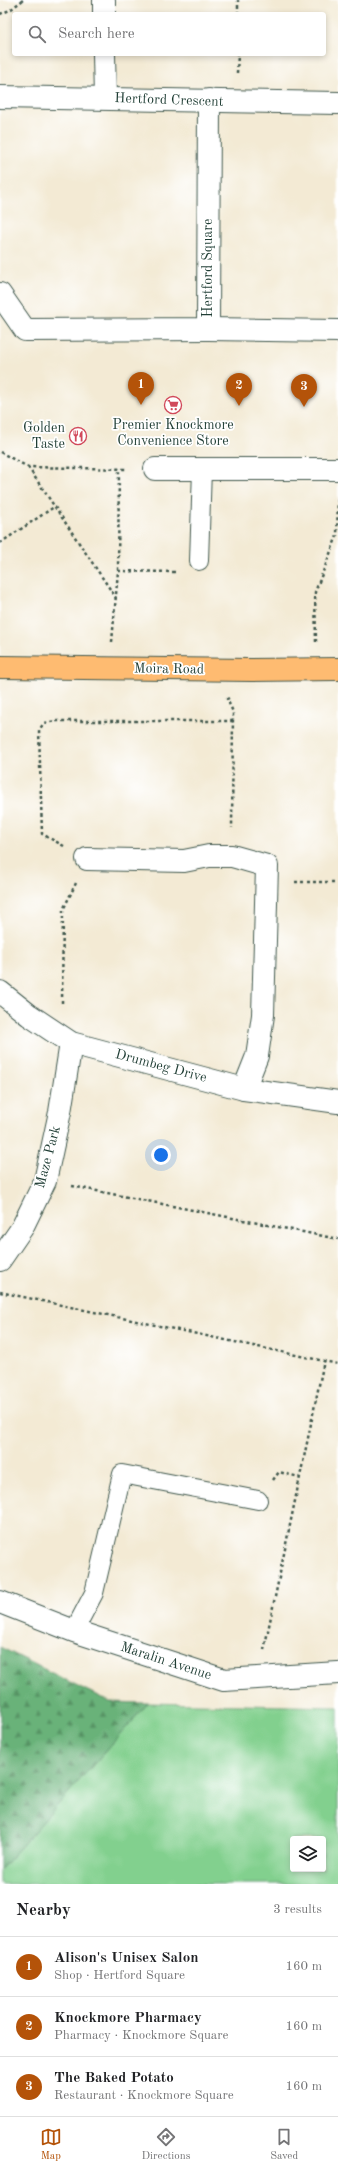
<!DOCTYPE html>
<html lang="en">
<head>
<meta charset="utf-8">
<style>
  :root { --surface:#fff; --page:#f2f2f2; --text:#202124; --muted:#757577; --line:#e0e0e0; --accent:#b45309 }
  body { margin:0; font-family:"Old Standard TT",serif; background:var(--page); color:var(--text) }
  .controls { position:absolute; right:12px; bottom:12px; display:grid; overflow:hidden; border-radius:4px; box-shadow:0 2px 6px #0003 }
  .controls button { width:36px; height:36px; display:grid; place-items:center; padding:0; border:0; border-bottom:1px solid var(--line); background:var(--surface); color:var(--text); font:20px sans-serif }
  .you { position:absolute; left:161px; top:1155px; width:14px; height:14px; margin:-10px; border:3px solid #fff; border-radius:50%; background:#1a73e8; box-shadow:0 0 0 6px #1a73e833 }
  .badge { display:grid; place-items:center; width:26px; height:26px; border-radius:50%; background:var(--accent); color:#fff; font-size:13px; font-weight:700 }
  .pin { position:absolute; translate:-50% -33px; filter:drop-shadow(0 1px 2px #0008) }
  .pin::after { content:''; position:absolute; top:21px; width:14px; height:12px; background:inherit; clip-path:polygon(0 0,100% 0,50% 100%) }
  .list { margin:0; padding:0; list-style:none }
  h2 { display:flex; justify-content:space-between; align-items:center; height:52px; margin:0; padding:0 16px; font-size:17px }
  h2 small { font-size:13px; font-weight:400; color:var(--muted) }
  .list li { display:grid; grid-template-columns:26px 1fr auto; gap:12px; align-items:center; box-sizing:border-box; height:60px; padding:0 16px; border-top:1px solid var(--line) }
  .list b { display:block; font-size:15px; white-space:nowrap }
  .list p { margin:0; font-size:13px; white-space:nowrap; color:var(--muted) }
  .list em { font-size:13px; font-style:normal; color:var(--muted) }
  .icon { flex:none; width:22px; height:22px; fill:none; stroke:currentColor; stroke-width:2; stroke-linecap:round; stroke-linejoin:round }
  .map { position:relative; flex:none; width:338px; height:1884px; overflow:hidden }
  .search { position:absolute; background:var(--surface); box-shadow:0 2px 6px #0003; left:12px; right:12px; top:12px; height:44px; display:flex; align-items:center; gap:10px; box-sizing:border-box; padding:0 14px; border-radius:4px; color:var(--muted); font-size:15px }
  .sheet { height:232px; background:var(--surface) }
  nav { display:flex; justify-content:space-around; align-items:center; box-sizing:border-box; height:56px; border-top:1px solid var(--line); background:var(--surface); font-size:11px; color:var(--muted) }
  nav a { display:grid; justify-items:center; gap:2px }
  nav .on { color:var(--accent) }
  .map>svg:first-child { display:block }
  .grass { fill:#82d08e; stroke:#508661; fill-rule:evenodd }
  .forest { fill:url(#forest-firs); stroke:#447856 }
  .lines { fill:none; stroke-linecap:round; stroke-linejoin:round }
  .service-casing { stroke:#3f574c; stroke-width:20 }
  .minor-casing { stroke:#3f574c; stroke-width:24 }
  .trunk-casing { stroke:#3f574c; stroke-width:24 }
  .path { stroke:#3f574c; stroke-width:2.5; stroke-dasharray:3 3; stroke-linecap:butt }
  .service { stroke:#fff; stroke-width:18 }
  .minor { stroke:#fff; stroke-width:22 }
  .trunk { stroke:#febb71; stroke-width:22 }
  .labels { text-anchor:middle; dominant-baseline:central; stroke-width:3.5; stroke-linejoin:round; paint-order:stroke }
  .street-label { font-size:14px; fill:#1f3d34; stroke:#fff }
  .poi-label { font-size:14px; fill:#1f3d34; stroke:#fff }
</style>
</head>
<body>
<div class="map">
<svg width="338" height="1884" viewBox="0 0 338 1884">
  <defs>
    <pattern id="forest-firs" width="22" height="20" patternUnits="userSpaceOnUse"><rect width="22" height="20" fill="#69b279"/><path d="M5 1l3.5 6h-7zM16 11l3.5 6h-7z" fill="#569264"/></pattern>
  </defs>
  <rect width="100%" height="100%" fill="#fff"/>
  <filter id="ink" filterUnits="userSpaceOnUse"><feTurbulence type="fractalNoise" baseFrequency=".025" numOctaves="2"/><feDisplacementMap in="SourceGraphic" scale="8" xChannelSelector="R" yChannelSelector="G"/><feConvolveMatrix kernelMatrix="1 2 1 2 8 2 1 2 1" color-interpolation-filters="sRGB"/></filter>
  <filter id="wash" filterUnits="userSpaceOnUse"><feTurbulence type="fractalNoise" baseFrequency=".012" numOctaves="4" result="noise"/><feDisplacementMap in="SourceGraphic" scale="16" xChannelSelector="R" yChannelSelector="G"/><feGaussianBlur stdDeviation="0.9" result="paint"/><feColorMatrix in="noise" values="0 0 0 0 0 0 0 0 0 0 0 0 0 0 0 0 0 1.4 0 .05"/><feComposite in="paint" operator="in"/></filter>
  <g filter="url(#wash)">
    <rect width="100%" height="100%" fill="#f3ead4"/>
    <path class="grass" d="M148,1703L338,1707V1884H0V1870ZM293,1839H323V1869H293Z"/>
    <path class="forest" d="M0,1647L110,1702L148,1703L0,1870Z"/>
  </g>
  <g filter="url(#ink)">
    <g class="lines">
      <g class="service-casing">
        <g id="service">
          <path d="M199,561L202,469"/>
          <path d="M74,1631L94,1593L122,1474L258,1500"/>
        </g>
      </g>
      <g class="minor-casing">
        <g id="minor">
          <path d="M104,0V14"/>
          <path d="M104,54L105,98"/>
          <path d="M0,97L338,103"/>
          <path d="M0,294L25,330L208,329L209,100"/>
          <path d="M208,329L338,331"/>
          <path d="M155,469H338"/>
          <path d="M87,859L184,861L209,856H232L267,866L263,1015L257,1056L244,1089"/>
          <path d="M0,992L29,1015L71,1043L244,1089L338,1102"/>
          <path d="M0,1260L22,1228L45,1181L60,1112L71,1043"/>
          <path d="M0,1602L74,1631L224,1680L338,1673"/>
        </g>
      </g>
      <g class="trunk-casing">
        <path id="trunk" d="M0,667L251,670L338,669"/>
      </g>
      <g class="path">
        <path d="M0,14L10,10L23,0"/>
        <path d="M238,14V0"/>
        <path d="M237,73L238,54"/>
        <path d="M0,452L28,467L128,469"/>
        <path d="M28,467L116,598"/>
        <path d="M0,543L54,507"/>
        <path d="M118,571L175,572"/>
        <path d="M112,642L118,571L119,468"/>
        <path d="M316,642L315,592L337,536L338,496"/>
        <path d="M229,698L227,699L233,712L232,828"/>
        <path d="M64,846L42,834L39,730L44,723L56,721H233"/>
        <path d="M295,882H338"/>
        <path d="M62,1003L63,910L76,883"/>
        <path d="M72,1186L338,1239"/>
        <path d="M0,1292L338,1364"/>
        <path d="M273,1480L279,1472L299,1477"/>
        <path d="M264,1650L324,1361"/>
      </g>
      <use href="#service" class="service"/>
      <use href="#minor" class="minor"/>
      <use href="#trunk" class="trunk"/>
    </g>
  </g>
  <defs>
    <g id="supermarket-ring" transform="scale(0.9)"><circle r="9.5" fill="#fff" stroke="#d1495b" stroke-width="1.5"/><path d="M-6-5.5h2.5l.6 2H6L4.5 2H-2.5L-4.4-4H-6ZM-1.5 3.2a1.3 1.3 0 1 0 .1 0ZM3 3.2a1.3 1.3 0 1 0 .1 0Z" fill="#d1495b"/></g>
    <g id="restaurant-ring" transform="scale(0.9)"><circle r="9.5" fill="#fff" stroke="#d1495b" stroke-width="1.5"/><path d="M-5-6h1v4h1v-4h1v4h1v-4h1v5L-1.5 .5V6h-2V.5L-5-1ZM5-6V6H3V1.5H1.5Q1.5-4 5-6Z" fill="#d1495b"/></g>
  </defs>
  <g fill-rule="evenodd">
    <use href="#supermarket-ring" x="173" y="405"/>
    <use href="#restaurant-ring" x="78" y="436"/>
  </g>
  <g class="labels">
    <g class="street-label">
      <text transform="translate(169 100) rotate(2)">Hertford Crescent</text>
      <text transform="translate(208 268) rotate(-90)">Hertford Square</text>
      <text transform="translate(169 669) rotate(1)">Moira Road</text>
      <text transform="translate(161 1066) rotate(15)">Drumbeg Drive</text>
      <text transform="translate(48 1157) rotate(-75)">Maze Park</text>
      <text transform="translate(166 1661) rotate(18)">Maralin Avenue</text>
    </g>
    <g class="poi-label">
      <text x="173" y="425">Premier Knockmore<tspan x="173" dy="16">Convenience Store</tspan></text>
      <text x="65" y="428" text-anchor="end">Golden<tspan x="65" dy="16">Taste</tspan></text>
    </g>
  </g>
</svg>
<div class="controls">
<button><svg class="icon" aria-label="layers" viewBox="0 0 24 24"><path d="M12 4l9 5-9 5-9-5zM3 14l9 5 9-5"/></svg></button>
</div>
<div class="you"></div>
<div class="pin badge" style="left:141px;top:405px">1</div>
<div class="pin badge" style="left:239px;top:406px">2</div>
<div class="pin badge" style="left:304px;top:407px">3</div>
<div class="search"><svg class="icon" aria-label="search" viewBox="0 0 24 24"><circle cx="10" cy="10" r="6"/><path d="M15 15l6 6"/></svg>Search here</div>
</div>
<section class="sheet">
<h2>Nearby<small>3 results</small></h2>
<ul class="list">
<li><span class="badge">1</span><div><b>Alison's Unisex Salon</b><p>Shop · Hertford Square</p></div><em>160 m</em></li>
<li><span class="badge">2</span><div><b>Knockmore Pharmacy</b><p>Pharmacy · Knockmore Square</p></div><em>160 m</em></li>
<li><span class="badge">3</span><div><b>The Baked Potato</b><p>Restaurant · Knockmore Square</p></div><em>160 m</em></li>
</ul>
</section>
<nav>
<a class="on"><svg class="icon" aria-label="map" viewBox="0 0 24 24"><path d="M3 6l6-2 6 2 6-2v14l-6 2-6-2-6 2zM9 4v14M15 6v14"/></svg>Map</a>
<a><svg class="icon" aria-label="directions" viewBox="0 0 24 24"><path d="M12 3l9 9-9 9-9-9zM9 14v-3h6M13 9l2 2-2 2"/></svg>Directions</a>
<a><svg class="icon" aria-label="saved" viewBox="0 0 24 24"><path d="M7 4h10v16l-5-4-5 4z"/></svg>Saved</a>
</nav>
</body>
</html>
